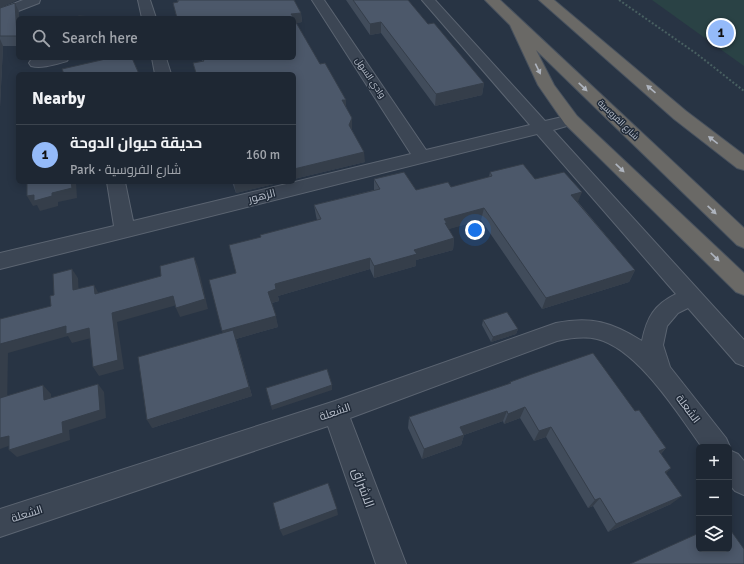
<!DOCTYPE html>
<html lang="en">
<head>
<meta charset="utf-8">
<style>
  :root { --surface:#1e2733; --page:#262f3b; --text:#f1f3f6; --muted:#a1a5ac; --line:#3c444e; --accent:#94baf9 }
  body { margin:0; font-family:Signika,Cairo,sans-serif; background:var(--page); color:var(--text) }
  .controls { position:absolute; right:12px; bottom:12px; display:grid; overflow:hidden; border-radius:6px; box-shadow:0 2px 10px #0003 }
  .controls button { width:36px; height:36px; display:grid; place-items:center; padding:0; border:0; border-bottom:1px solid var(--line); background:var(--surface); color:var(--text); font:20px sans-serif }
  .you { position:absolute; left:475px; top:230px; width:14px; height:14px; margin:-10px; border:3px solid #fff; border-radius:50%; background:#1a73e8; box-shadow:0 0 0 6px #1a73e833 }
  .badge { display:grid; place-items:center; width:26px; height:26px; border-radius:50%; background:var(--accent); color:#111; font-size:13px; font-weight:700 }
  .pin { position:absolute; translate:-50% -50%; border:2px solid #fff; box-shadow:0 1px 4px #0006 }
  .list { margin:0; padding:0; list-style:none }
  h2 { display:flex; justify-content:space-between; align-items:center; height:52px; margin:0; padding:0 16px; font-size:17px }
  h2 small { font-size:13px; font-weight:400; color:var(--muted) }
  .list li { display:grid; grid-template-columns:26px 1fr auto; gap:12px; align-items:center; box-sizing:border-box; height:60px; padding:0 16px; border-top:1px solid var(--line) }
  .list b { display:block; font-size:15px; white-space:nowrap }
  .list p { margin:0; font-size:13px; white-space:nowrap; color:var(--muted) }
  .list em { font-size:13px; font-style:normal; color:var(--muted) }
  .icon { flex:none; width:22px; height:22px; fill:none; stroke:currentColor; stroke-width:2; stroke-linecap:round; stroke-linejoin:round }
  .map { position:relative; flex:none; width:744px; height:564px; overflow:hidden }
  .search { position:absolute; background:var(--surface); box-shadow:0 2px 10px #0003; left:16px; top:16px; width:280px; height:44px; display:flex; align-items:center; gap:10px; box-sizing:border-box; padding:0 14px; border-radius:6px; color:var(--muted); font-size:15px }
  .panel { position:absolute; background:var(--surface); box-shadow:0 2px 10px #0003; left:16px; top:72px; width:280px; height:112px; border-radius:6px }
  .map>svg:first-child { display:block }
  .green { fill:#2a4245 }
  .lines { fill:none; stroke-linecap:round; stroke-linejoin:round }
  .minor-casing { stroke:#5b6471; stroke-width:2 }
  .trunk-casing { stroke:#47515e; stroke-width:2 }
  .path { stroke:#485f61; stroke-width:2; stroke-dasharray:2 2; stroke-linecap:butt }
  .minor { fill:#3c4654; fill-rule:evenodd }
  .trunk { fill:#6a6966; fill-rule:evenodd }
  .wall { fill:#414c5b }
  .shaded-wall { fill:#353e4a }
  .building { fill:#4c586a; stroke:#353e4a }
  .oneway { fill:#aeb4be }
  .labels { text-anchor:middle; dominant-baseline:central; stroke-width:3; stroke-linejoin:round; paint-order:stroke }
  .far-street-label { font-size:9px; fill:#bac1cd; stroke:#212b39 }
  .street-label { font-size:11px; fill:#bac1cd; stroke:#212b39 }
  .near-street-label { font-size:13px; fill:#bac1cd; stroke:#212b39 }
</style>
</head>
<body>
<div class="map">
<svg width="744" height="564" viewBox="0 0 744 564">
  <rect width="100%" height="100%" fill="#283444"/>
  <path class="green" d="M652,0H744V66Z"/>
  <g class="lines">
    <g class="minor-casing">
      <g id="minor">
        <path d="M23,0H40L39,3L0,18V9Z"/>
        <path d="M138,0H150L156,18H142Z"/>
        <path d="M312,0H324L426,150L530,125L422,0H435L545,121L571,115L577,117L579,120L577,123L553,130L744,340V366L736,363L688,308L678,313L667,326L663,345L670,367L726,438L730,447L729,449V447H702C678,414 638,349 597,339C584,336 570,338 557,341L350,418L406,564H376L328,426L0,537V509L335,401L556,323C591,316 612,322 642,341C647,317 654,305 676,294L537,134L0,269V253L114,226L107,182H125L133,221L411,154Z"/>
        <path d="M39,58H69L67,61C56,64 42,69 31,66L29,63L31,60Z"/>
        <path d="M152,58H166L171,74H155Z"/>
        <path d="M729,450L738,454L744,461V495L735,491L729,484Z"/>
      </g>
    </g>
    <g class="trunk-casing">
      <g id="trunk">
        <path d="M485,0H500L744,228V248L737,245L536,50L554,85L577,116L744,273V295L736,292L565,124L538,85L510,25Z"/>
        <path d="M539,0H554L686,111L744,155V170L737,168L674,119Z"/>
      </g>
    </g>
    <path class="path" d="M619,0L697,54L744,91"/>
    <use href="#minor" class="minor"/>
    <use href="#trunk" class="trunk"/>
  </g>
  <g class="wall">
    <path d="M0,0L5,6L19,12L18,18V46H3L0,107Z"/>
    <path d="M177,0H294L301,13L302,22L296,23L320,64L346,106L352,128V130L365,162L294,179V74L196,73L193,63L202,61L201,58H294V18H177L173,3L178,2Z"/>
    <path d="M346,0H408L428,24L484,83L482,95L435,106L381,33L370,35Z"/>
    <path d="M490,172L535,179L578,202L635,270L629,282L542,309L481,220L448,229L454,238L453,250L416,260V266L374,278L370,269L278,296L279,301L272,303L278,327L236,339L252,396L152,428L223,333L236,273L260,237L317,220L316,216L314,205L374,190V179L416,190L451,187L489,177Z"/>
    <path d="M232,182H282L236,193Z"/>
    <path d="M483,320L518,329L516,334L491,342L482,325Z"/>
    <path d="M510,382L635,411L666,448L661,454L666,473L671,504L608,532L593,506L588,508L546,437L534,441L520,418L504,424L503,421L464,435L461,445L422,459L408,428L409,417L509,384Z"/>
  </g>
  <g class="shaded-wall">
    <path d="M0,0H18L0,8Z"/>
    <path d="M15,3L19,12V18H18V39L17,36Z"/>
    <path d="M301,13L302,22L294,24V18H292L291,14Z"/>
    <path d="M381,22V33L370,35V24Z"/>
    <path d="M0,39L3,46L0,107Z"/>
    <path d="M484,83L482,95L435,106L436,94Z"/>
    <path d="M342,100H346V110Z"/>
    <path d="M352,118V128L350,135L349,125Z"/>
    <path d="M364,152L365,162L294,179V169Z"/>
    <path d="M71,182H76L77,198L58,202V206L40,211L37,205L33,206L27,196L34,195L52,193Z"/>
    <path d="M237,182H282L236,193L234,183Z"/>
    <path d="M582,192L577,204L571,195Z"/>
    <path d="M484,208L481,220L446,230L445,234L444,219Z"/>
    <path d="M454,238L453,250L416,260V266L374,278V266L414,250Z"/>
    <path d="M194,257L198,267L208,309L180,317L176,308Z"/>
    <path d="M370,258V269L278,296L279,301L271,303L268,292L275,284Z"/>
    <path d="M72,269L78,278L79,299L73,290Z"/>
    <path d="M635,270L629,282L542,309L546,298Z"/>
    <path d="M94,285L99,294H95Z"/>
    <path d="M173,296L177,305L117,322L124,369L99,376L93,367L112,313Z"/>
    <path d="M276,316L278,327L236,339L252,396L152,428L147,420L226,342L222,331Z"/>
    <path d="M66,326L89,328L95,337L72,343L68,336L8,353L7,407L0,400V344Z"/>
    <path d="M518,329L516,334L491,342L493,337Z"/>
    <path d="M98,384L104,392L106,418L69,430L70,440L17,457L9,450L62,422Z"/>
    <path d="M43,385L51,394V408L44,400Z"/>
    <path d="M332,385V390L272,410L271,406Z"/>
    <path d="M525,407L520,418L504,424L508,414Z"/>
    <path d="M507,411L503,421L464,435L461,445L422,459L424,449L460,427Z"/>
    <path d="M551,427L546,437L534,441L539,431Z"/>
    <path d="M9,436L17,443L0,449V438Z"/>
    <path d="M666,448L657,458L659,451Z"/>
    <path d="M671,468L662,478L665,472Z"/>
    <path d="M682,496L671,504L608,532L616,524Z"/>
    <path d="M600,498L593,506L588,508L595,500Z"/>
    <path d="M337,509L338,515L283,536L280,530Z"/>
  </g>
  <g class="building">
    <path d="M178,0H294L301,13L291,14L294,18H177L173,3L178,2Z"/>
    <path d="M353,0H408L428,24L434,23L484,83L436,94L381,22L370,24Z"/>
    <path d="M15,3L17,36H0V8Z"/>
    <path d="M79,16L95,17V18H73Z"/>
    <path d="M294,19L320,64L325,63L346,100H342L352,118L349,125L364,152L294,169V74H190L196,73L193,63L204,61L202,58H294Z"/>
    <path d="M110,58H132L139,74H64L62,69Z"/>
    <path d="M523,164L535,179L564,172L582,192L571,195L635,270L546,298L484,208L444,219L447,223H445L454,238L414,250L417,254L374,266L370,258L275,284L276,289L268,292L276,316L222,331L209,280L236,273L229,245L261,237L260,235L321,219L314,205L380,189L374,179L404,172L416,190L448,182L451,187L492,176L490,172Z"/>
    <path d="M27,182H71L72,188L52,193V196L34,201V195L27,196Z"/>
    <path d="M194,257L205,299L176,308L173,296L112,313L118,360L93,367L89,328L66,334V326L0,344V350V319L51,306L50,296L54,295L53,274L72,269L73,290L94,285L95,294L161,276L160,266Z"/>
    <path d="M507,312L518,329L493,337L483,320Z"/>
    <path d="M233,330L249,387L147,420L138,357Z"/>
    <path d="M593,353L635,411L639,410L666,448L659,451L671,468L665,472L682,496L616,524L600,498L595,500L551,427L539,431L525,407L508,414L507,411L460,427L464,435L424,449L409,417L511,383L510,382L532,374Z"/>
    <path d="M327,369L332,385L271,406L266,388Z"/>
    <path d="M98,384L100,410L62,422L63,433L9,450V436L0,438V398L43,385L44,400Z"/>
    <path d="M328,483L337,509L280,530L273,503Z"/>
    <path d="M729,528L744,549V564H630L699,533V549H729Z"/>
  </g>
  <defs><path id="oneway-solid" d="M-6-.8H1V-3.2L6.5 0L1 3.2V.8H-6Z"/></defs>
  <g class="oneway">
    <use href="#oneway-solid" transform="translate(538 69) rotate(64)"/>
    <use href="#oneway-solid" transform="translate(583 87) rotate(44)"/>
    <use href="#oneway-solid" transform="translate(651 89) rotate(-139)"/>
    <use href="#oneway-solid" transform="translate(713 140) rotate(-142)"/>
    <use href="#oneway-solid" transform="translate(620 168) rotate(44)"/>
    <use href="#oneway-solid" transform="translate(712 210) rotate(43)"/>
    <use href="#oneway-solid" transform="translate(715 257) rotate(44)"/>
  </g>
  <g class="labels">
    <g class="far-street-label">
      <text transform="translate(370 78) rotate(56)">وادي السهل</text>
      <text transform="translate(618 120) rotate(44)">شارع الفروسية</text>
    </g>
    <g class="street-label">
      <text transform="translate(262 196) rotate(-14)">الزهور</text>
      <text transform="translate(688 409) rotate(53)">الشعلة</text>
      <text transform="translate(335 412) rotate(-19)">الشعلة</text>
      <text transform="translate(27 514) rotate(-18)">الشعلة</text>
    </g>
    <g class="near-street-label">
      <text transform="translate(363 488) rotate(70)">الاشراق</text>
    </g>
  </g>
</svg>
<div class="controls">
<button>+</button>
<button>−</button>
<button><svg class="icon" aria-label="layers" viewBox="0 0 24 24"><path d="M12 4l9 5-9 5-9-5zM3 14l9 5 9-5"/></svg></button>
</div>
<div class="you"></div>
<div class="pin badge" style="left:721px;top:33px">1</div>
<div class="search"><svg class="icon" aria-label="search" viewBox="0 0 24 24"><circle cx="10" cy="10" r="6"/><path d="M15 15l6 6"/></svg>Search here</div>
<section class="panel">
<h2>Nearby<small></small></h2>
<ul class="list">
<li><span class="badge">1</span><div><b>حديقة حيوان الدوحة</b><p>Park · شارع الفروسية</p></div><em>160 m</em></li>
</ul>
</section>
</div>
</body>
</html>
